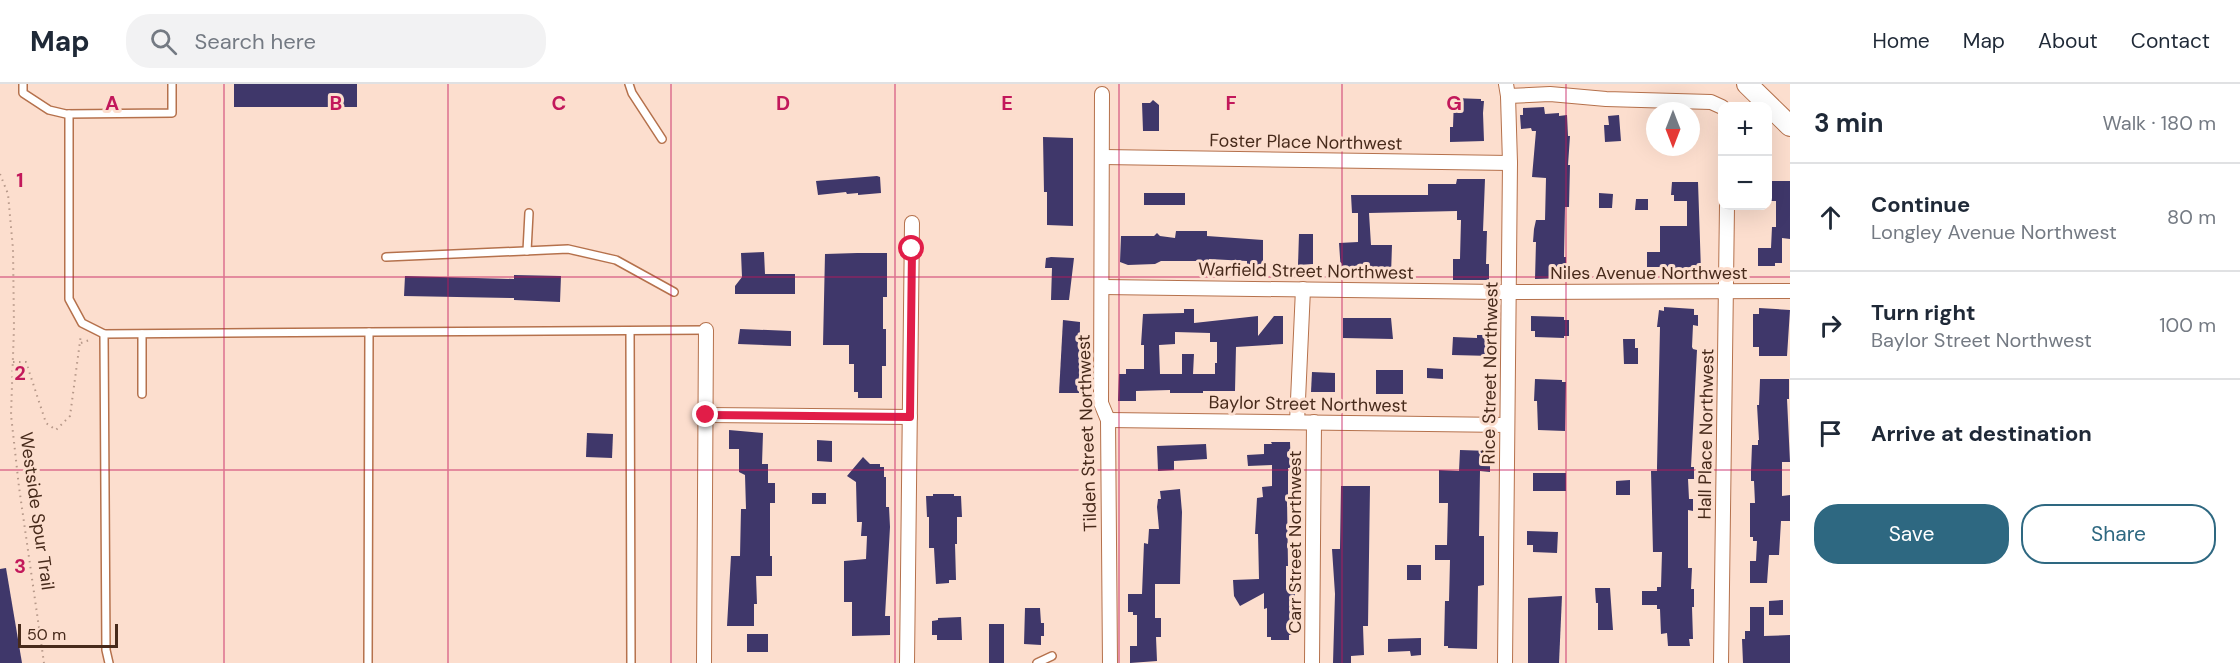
<!DOCTYPE html>
<html lang="en">
<head>
<meta charset="utf-8">
<style>
  :root { --surface:#fff; --page:#f2f2f3; --text:#1f2937; --muted:#747a83; --line:#e0e1e3; --accent:#2e6881 }
  body { margin:0; font-family:"DM Sans",sans-serif; background:var(--page); color:var(--text) }
  .controls { position:absolute; right:18px; top:18px; display:grid; overflow:hidden; border-radius:12px; box-shadow:0 6px 24px #0002 }
  .controls button { width:54px; height:54px; display:grid; place-items:center; padding:0; border:0; border-bottom:2px solid var(--line); background:var(--surface); color:var(--text); font:30px sans-serif }
  .compass { position:absolute; left:1646px; top:18px; width:54px; height:54px; border-radius:50%; background:var(--surface); box-shadow:0 6px 24px #0002; rotate:180deg }
  .scale { position:absolute; left:18px; bottom:15px; width:100px; box-sizing:border-box; padding-left:6px; border:3px solid #472a1b; border-top:0; font-size:16px; line-height:21px; white-space:nowrap; color:#472a1b; -webkit-text-stroke:4px #fcdece; paint-order:stroke }
  .stop { position:absolute; width:18px; height:18px; margin:-14px; border:4px solid #e11d48; border-radius:50%; background:#fff }
  .stop.end { background:#e11d48; border-color:#fff; box-shadow:0 2px 6px #0008 }
  .list { margin:0; padding:0; list-style:none }
  h2 { display:flex; justify-content:space-between; align-items:center; height:78px; margin:0; padding:0 24px; font-size:26px }
  h2 small { font-size:20px; font-weight:400; color:var(--muted) }
  .list li { display:grid; grid-template-columns:39px 1fr auto; gap:18px; align-items:center; box-sizing:border-box; height:108px; padding:0 24px; border-top:2px solid var(--line) }
  .list b { display:block; font-size:22px; white-space:nowrap }
  .list p { margin:0; font-size:20px; white-space:nowrap; color:var(--muted) }
  .list em { font-size:20px; font-style:normal; color:var(--muted) }
  .actions { display:flex; gap:12px; padding:18px 24px }
  .actions a { flex:1; padding:14px 0; border:2px solid var(--accent); border-radius:24px; text-align:center; font-size:21px; color:var(--accent) }
  .actions .main { background:var(--accent); color:#fff }
  .icon { flex:none; width:33px; height:33px; fill:none; stroke:currentColor; stroke-width:2; stroke-linecap:round; stroke-linejoin:round }
  .map { position:relative; flex:none; width:1790px; height:579px; overflow:hidden }
  header { display:flex; align-items:center; gap:36px; box-sizing:border-box; height:84px; padding:0 30px; background:var(--surface); border-bottom:2px solid var(--line) }
  header strong { font-size:28px }
  nav { display:flex; gap:33px; margin-inline-start:auto; font-size:21px }
  .search { width:420px; height:54px; background:var(--page); display:flex; align-items:center; gap:15px; box-sizing:border-box; padding:0 21px; border-radius:24px; color:var(--muted); font-size:22px }
  main { display:flex }
  aside { flex:1; background:var(--surface) }
  .map>svg:first-child { display:block }
  .building { fill:#3f376a; fill-rule:evenodd }
  .lines { fill:none; stroke-linecap:round; stroke-linejoin:round }
  .lane-casing { stroke:#b5714c; stroke-width:10 }
  .street-casing { stroke:#b5714c; stroke-width:16 }
  .secondary-casing { stroke:#b5714c; stroke-width:22 }
  .path { stroke:#b69889; stroke-width:2; stroke-dasharray:1.5 4.5; stroke-linecap:butt }
  .lane { stroke:#fff; stroke-width:7 }
  .street { stroke:#fff; stroke-width:14 }
  .secondary { stroke:#fff; stroke-width:20 }
  .route { stroke:#e11d48; stroke-width:8 }
  .grid { fill:none; stroke:#c2185b; stroke-width:1.5; stroke-opacity:0.55 }
  .labels { text-anchor:middle; dominant-baseline:central; stroke-width:6; stroke-linejoin:round; paint-order:stroke }
  .street-label { font-size:18px; fill:#472a1b; stroke:#fcdece }
  .grid-label { font-size:20px; text-anchor:middle; font-weight:bold; fill:#c2185b; stroke:#fcdece; stroke-width:6; stroke-linejoin:round; paint-order:stroke }
</style>
</head>
<body>
<header>
<strong>Map</strong>
<div class="search"><svg class="icon" aria-label="search" viewBox="0 0 24 24"><circle cx="10" cy="10" r="6"/><path d="M15 15l6 6"/></svg>Search here</div>
<nav><a>Home</a><a>Map</a><a>About</a><a>Contact</a></nav>
</header>
<main>
<div class="map">
<svg width="1790" height="579" viewBox="0 0 1790 579">
  <rect width="100%" height="100%" fill="#fcdece"/>
  <g class="building">
    <rect x="234" y="0" width="123" height="23"/>
    <path d="M1454,14L1481,15V17H1484L1483,29L1484,57L1450,58V43H1453Z"/>
    <path d="M1153,16L1159,21V47H1143L1142,19H1150Z"/>
    <path d="M1544,23L1545,30L1559,29V32L1567,31L1568,52H1570L1568,81H1570L1569,123H1565L1564,173H1566V194L1535,195L1536,158H1533L1534,145L1536,136H1545L1546,94L1532,93L1536,47H1532L1531,44L1521,45L1520,31H1523V24Z"/>
    <path d="M1619,31L1621,57L1605,58L1604,41H1609L1608,32Z"/>
    <path d="M1043,53L1073,54V142L1047,141V108H1044Z"/>
    <path d="M877,92L880,93L881,109L858,111V109L847,110L846,108L818,111L816,97Z"/>
    <path d="M1457,95H1485L1483,147H1487L1486,180H1489V196H1453V175H1460L1461,136H1457V127L1369,129L1371,161H1392L1391,191H1380V185H1358L1341,188L1339,159L1358,158V129H1352L1351,111H1428V100H1456Z"/>
    <path d="M1767,97H1790V155L1782,154V179H1775V182H1758V164H1771L1772,143H1776V117H1767Z"/>
    <path d="M1672,98H1698L1701,187L1676,188L1663,187V183H1647V168H1660V142H1687V117H1674V111H1671Z"/>
    <rect x="1144" y="109" width="41" height="12"/>
    <path d="M1599,109L1613,110L1612,124H1599Z"/>
    <path d="M1636,115H1648V126H1635Z"/>
    <path d="M1176,147H1207V152L1263,156V186L1247,185V177L1209,175V177H1161L1155,180L1128,181L1120,178L1121,152H1154L1157,149L1160,152L1175,154Z"/>
    <path d="M1299,150H1313V180L1298,181Z"/>
    <path d="M764,168L765,190H795V210H735V202L742,193L741,169Z"/>
    <path d="M857,169H887V213H883V245H886V282H882V314H858V308H854V280H849V261H823L825,170Z"/>
    <path d="M1051,173L1074,174L1069,216H1051L1052,184H1045L1046,174Z"/>
    <path d="M514,191L561,192L560,218L514,216V214L404,212L405,192L514,195Z"/>
    <path d="M1664,223L1694,225V231H1698V242L1693,241L1692,263L1693,265L1697,266L1691,383H1694V395H1688L1689,415H1693V427L1688,426V484H1692L1691,505H1694V523H1692L1693,555H1689L1690,562H1668L1667,549L1661,550L1660,525H1657V521H1642V507H1657V503H1661L1662,468H1653L1651,387H1657V383L1660,243H1657L1659,226L1664,227Z"/>
    <path d="M1759,224L1790,226L1787,272H1759V263H1753V230H1759Z"/>
    <path d="M1184,225H1194V239L1258,232V252L1274,232H1283V260L1236,263L1235,307H1203V309H1170V306L1136,307V317H1118L1119,290H1126V285H1144V261H1141L1143,230L1184,229ZM1175,248L1210,249V258H1217V279H1215V290H1193L1194,270H1182V290H1160L1159,261L1175,260Z"/>
    <path d="M1531,232L1564,233V236H1569V252H1564V254L1535,253V247H1531Z"/>
    <path d="M1343,234H1391L1393,255L1343,254Z"/>
    <path d="M1063,236L1080,238L1079,309H1059Z"/>
    <path d="M740,245L791,247V262L738,260Z"/>
    <path d="M1477,251H1488L1487,257H1492V272L1452,271L1453,253L1477,254Z"/>
    <path d="M1623,255H1635V264H1638V280H1624Z"/>
    <path d="M1427,284L1443,285V295L1427,294Z"/>
    <rect x="1376" y="286" width="27" height="24"/>
    <path d="M1312,288L1335,289V308H1311Z"/>
    <path d="M1535,295L1562,296V298H1566L1565,347L1538,346L1537,317H1534Z"/>
    <path d="M1760,295H1789V315H1787L1790,378H1782V412L1790,411V437H1781L1779,471H1769L1767,499H1750V477H1756L1757,457H1753V453H1750V419H1755L1754,397H1751V387L1752,361H1758V356H1759L1757,321H1759Z"/>
    <path d="M729,346L763,349L762,380H768V399H775V419H770V472H772V492H756L757,520H754V542H727L731,472H740L741,425H746L745,391L739,388V365H729Z"/>
    <path d="M587,349L613,350L612,374L586,373Z"/>
    <path d="M817,356L832,357V378L817,377Z"/>
    <path d="M1271,358H1290L1291,384H1288V415H1287L1288,482H1286V505H1295V525H1293V551H1289V556H1271V553H1267V524L1264,525V509L1240,522L1234,512L1233,496L1259,495L1258,450H1255L1257,414L1263,413L1262,403L1272,402V381L1248,382L1247,371L1264,370V360H1272Z"/>
    <path d="M1206,360L1207,375L1174,377V386L1158,387L1157,362Z"/>
    <path d="M1460,366L1490,367V388L1480,387L1479,452H1484V501L1478,502L1477,565L1448,564V562H1444L1445,517H1449L1450,476H1435V461H1447L1448,419H1439V386L1459,387Z"/>
    <path d="M863,373L870,380H880V383H884V393H886V423H889L890,443L885,532H890V551L852,552V518H844V477L866,475L867,452H861L862,438H857L856,398L847,392Z"/>
    <rect x="1533" y="389" width="33" height="18"/>
    <path d="M1630,396V411H1616V397Z"/>
    <path d="M1341,402H1370L1368,542H1363L1364,571L1351,572V579H1333L1335,510L1332,465H1340Z"/>
    <path d="M1180,405L1182,428L1180,500H1155V534H1161V553H1156L1157,577L1130,579V562H1137V531H1133V528H1128V510H1142L1144,459L1148,460L1149,445H1159L1157,423L1158,415H1161L1160,407Z"/>
    <rect x="812" y="409" width="14" height="11"/>
    <path d="M933,410H954V412H961L962,433H957V460H955L956,496H949V499L936,500L934,464H929V433H927L926,412H933Z"/>
    <path d="M1527,447L1558,448L1557,469L1533,468V461H1527Z"/>
    <rect x="1407" y="481" width="14" height="15"/>
    <path d="M6,484L22,579H0V485Z"/>
    <path d="M1595,504H1610L1613,546H1598V519H1596Z"/>
    <path d="M1562,512L1559,579H1528V514Z"/>
    <path d="M1783,516V531H1769V517Z"/>
    <path d="M1750,523H1764V552L1790,551V579H1743L1742,555H1745V547H1750Z"/>
    <path d="M1025,524H1040L1041,539H1044V552H1041V561L1024,560Z"/>
    <path d="M961,533L962,556H937V551H932V537L938,536V534Z"/>
    <rect x="989" y="540" width="15" height="39"/>
    <rect x="747" y="550" width="21" height="18"/>
    <path d="M1421,554V571L1411,572L1410,567L1388,568V555Z"/>
  </g>
  <g class="lines">
    <g class="lane-casing">
      <g id="lane">
        <path d="M23,0V9L49,26L66,30L172,29V0"/>
        <path d="M629,0L632,9L662,55"/>
        <path d="M69,30V215L82,239L104,250"/>
        <path d="M527,167L529,129"/>
        <path d="M386,173L568,165L616,176L674,208"/>
        <path d="M630,248L631,579"/>
        <path d="M142,310V250"/>
        <path d="M109,579L106,566L104,250L369,248"/>
        <path d="M368,579L369,248L706,246"/>
        <path d="M1037,579L1052,572"/>
      </g>
    </g>
    <g class="street-casing">
      <g id="street">
        <path d="M1102,10L1101,319L1108,336L1110,579"/>
        <path d="M1508,12L1550,10L1606,15L1711,18L1722,23"/>
        <path d="M1103,73L1510,79"/>
        <path d="M1103,203L1500,208L1790,207"/>
        <path d="M706,331L910,333"/>
        <path d="M1108,336L1507,341"/>
        <path d="M1297,338L1303,205"/>
        <path d="M704,579L706,246"/>
        <path d="M907,579L912,139"/>
        <path d="M1312,579L1314,338"/>
        <path d="M1505,579L1510,79L1508,12L1506,0"/>
        <path d="M1721,579L1727,122"/>
      </g>
    </g>
    <g class="secondary-casing">
      <path id="secondary" d="M1747,0L1790,42"/>
    </g>
    <g class="path">
      <path d="M0,90L8,110L13,165L14,243L11,331L19,403L44,579"/>
      <path d="M81,259L92,255"/>
      <path d="M13,278H26L46,339L56,346L70,332L81,250"/>
    </g>
    <use href="#lane" class="lane"/>
    <use href="#street" class="street"/>
    <use href="#secondary" class="secondary"/>
  </g>
  <g class="lines">
    <path class="route" d="M706,331L910,333L912,165"/>
  </g>
  <path class="grid" d="M224,0V579M448,0V579M671,0V579M895,0V579M1119,0V579M1342,0V579M1566,0V579M0,193H1790M0,386H1790"/>
  <g class="labels">
    <g class="street-label">
      <text transform="translate(1306 58) rotate(1)">Foster Place Northwest</text>
      <text transform="translate(1306 187) rotate(1)">Warfield Street Northwest</text>
      <text x="1649" y="189">Niles Avenue Northwest</text>
      <text transform="translate(1490 289) rotate(-89)">Rice Street Northwest</text>
      <text transform="translate(1308 320) rotate(1)">Baylor Street Northwest</text>
      <text transform="translate(1087 349) rotate(-92)">Tilden Street Northwest</text>
      <text transform="translate(1706 350) rotate(-89)">Hall Place Northwest</text>
      <text transform="translate(37 427) rotate(82)">Westside Spur Trail</text>
      <text transform="translate(1295 458) rotate(-90)">Carr Street Northwest</text>
    </g>
  </g>
  <g class="grid-label">
    <text x="112" y="26">A</text>
    <text x="336" y="26">B</text>
    <text x="559" y="26">C</text>
    <text x="783" y="26">D</text>
    <text x="1007" y="26">E</text>
    <text x="1231" y="26">F</text>
    <text x="1454" y="26">G</text>
    <text x="20" y="103">1</text>
    <text x="20" y="296">2</text>
    <text x="20" y="489">3</text>
  </g>
</svg>
<div class="controls">
<button>+</button>
<button>−</button>
</div>
<svg class="compass" viewBox="-18 -18 36 36"><path d="M0-13l5 13h-10z" fill="#e53935"/><path d="M0 13l5-13h-10z" fill="#747a83"/></svg>
<div class="scale">50 m</div>
<div class="stop" style="left:912px;top:165px"></div>
<div class="stop end" style="left:706px;top:331px"></div>
</div>
<aside>
<h2>3 min<small>Walk · 180 m</small></h2>
<ul class="list">
<li><svg class="icon" aria-label="ahead" viewBox="0 0 24 24"><path d="M12 20V5M6 11l6-6 6 6"/></svg><div><b>Continue</b><p>Longley Avenue Northwest</p></div><em>80 m</em></li>
<li><svg class="icon" aria-label="right" viewBox="0 0 24 24"><path d="M7 20v-9h11M14 6l5 5-5 5"/></svg><div><b>Turn right</b><p>Baylor Street Northwest</p></div><em>100 m</em></li>
<li><svg class="icon" aria-label="arrive" viewBox="0 0 24 24"><path d="M6 21V4h12l-3 4 3 4H6"/></svg><div><b>Arrive at destination</b></div></li>
</ul>
<div class="actions"><a class="main">Save</a><a>Share</a></div>
</aside>
</main>
</body>
</html>
